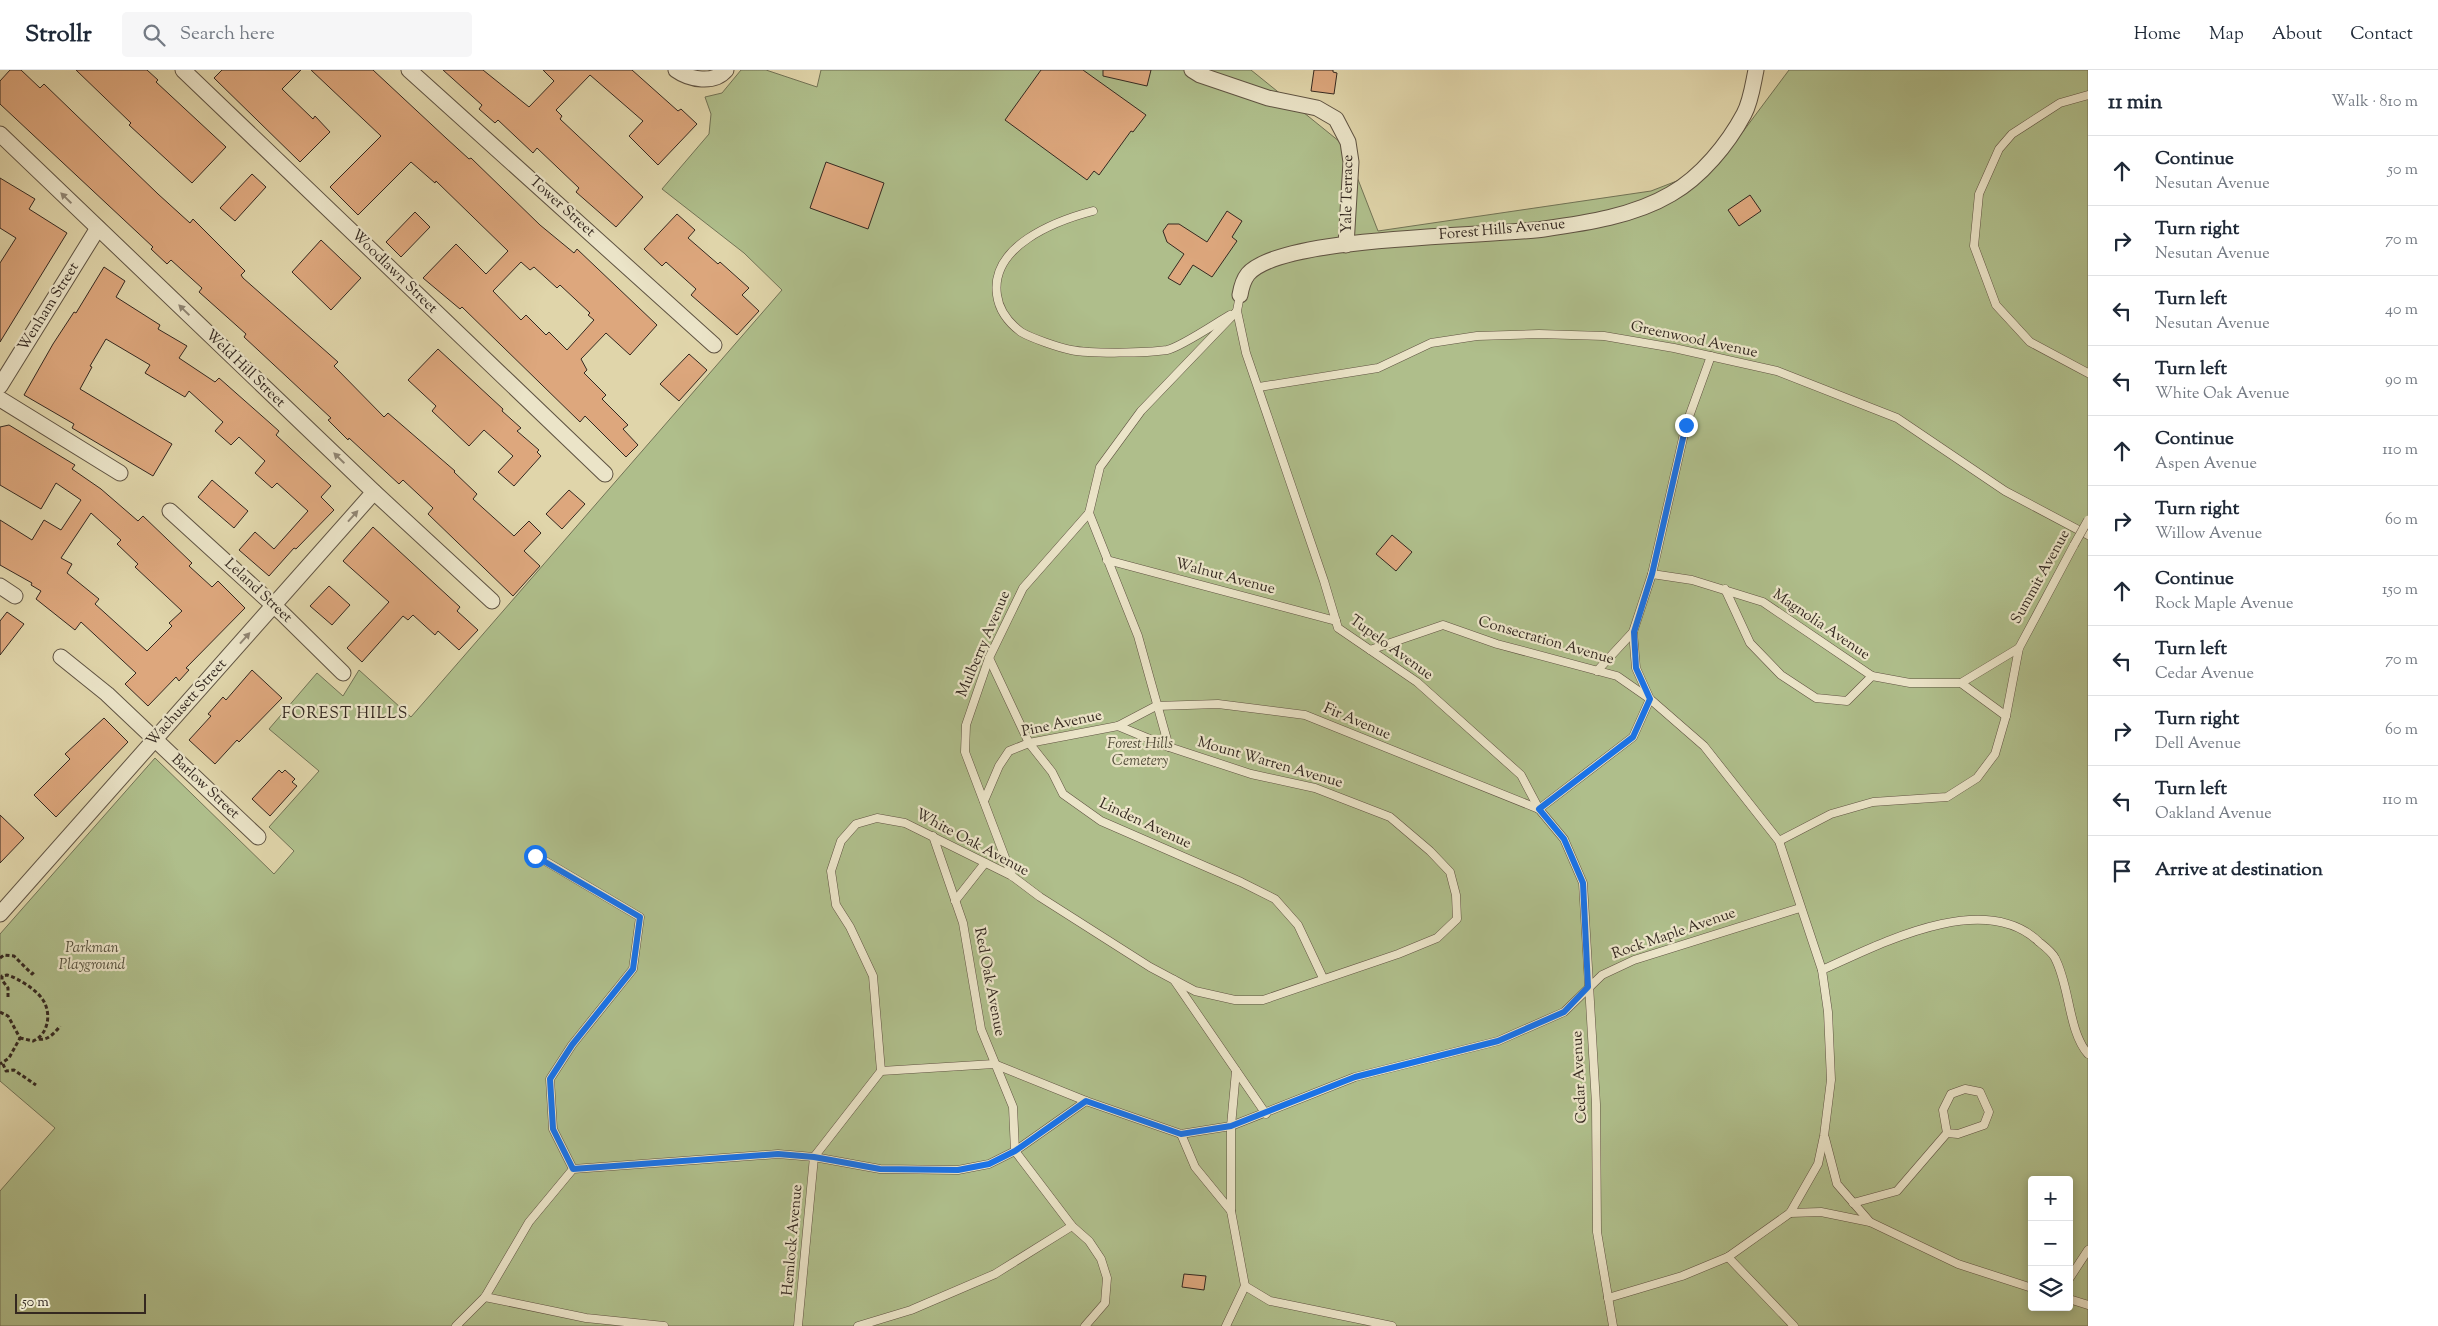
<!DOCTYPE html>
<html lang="en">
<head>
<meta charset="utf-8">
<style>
  :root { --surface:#fff; --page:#f6f6f7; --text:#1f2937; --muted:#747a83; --line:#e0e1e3 }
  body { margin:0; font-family:"Sorts Mill Goudy",serif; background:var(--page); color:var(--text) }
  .controls { position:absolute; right:15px; bottom:15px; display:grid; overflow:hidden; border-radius:5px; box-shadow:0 2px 8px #0003 }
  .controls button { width:45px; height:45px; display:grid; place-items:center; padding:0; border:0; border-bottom:1px solid var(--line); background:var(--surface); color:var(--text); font:25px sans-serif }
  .scale { position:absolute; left:15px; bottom:12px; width:131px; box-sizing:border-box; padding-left:5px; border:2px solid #342820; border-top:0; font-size:14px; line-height:18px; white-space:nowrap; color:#342820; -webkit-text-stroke:4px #ebe4c8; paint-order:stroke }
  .stop { position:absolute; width:15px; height:15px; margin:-11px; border:4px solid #1a73e8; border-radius:50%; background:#fff }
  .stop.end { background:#1a73e8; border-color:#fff; box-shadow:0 1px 5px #0008 }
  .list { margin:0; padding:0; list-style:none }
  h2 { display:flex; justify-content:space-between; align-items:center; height:65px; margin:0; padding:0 20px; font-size:21px }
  h2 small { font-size:16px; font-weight:400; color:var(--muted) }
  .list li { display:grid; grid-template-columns:32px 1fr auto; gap:15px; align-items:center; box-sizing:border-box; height:70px; padding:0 20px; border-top:1px solid var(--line) }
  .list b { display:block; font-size:19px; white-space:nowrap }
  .list p { margin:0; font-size:16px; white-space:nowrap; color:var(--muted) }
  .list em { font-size:16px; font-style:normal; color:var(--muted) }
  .icon { flex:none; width:28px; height:28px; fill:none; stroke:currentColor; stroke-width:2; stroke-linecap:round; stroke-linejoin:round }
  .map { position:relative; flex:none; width:2088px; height:1256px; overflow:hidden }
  header { display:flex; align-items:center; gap:30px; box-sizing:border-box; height:70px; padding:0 25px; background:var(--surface); border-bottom:1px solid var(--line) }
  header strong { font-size:24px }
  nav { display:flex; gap:28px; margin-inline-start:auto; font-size:18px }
  .search { width:350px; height:45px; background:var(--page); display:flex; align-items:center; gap:12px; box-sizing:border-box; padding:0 18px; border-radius:5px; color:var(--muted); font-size:19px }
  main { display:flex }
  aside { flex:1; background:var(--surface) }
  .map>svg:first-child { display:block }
  .green { fill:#afbe8b; stroke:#727356; fill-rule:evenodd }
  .building { fill:#dda77d; stroke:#342820; fill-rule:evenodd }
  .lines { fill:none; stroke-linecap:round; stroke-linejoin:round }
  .lane-casing { stroke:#5f5342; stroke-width:9 }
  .street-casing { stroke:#5f5342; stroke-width:17 }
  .path { stroke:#342820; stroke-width:3; stroke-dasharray:4 2.5; stroke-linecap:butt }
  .lane { stroke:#ebe4c8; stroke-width:8 }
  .street { stroke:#ebe4c8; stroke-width:15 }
  .lane-bridge-casing { stroke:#5f5342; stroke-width:9; stroke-linecap:butt }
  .lane-bridge { stroke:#ebe4c8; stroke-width:8 }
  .oneway { fill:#908674 }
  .route { stroke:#1a73e8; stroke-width:6 }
  .labels { text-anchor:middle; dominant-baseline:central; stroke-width:4.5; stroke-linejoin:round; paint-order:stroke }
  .street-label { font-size:15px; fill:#342820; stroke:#ebe4c8 }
  .park-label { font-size:15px; font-style:italic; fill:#534e3b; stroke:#ebe4c8 }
  .neighbourhood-label { font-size:16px; letter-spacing:1px; fill:#342820; stroke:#ebe4c8 }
</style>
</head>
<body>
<header>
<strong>Strollr</strong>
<div class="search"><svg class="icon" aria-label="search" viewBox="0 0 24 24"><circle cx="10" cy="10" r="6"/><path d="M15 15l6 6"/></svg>Search here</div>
<nav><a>Home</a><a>Map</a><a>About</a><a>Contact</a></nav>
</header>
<main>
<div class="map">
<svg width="2088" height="1256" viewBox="0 0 2088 1256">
  <rect width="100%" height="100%" fill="#e0d5aa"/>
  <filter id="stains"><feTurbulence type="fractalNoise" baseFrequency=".004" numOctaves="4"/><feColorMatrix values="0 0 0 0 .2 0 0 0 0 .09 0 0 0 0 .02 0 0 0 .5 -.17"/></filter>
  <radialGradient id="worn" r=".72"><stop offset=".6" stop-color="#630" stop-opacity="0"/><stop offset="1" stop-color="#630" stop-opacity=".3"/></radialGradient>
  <path class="green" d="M741,0H766L817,17L821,0H1251L1345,76L1378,161L1651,121L1718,95L1789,0H2088V1256H0V1121L55,1058L0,1011V864L155,688L274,804L294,781L269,757L319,701L269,659L317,603L343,626L359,600L411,647L782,220L744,183L662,119L709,64L711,44L705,27L722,23ZM2032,1110H2069V1237H2032Z"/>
  <g class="building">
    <path d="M10,0H21L40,18L44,14L158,124L190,153L193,149L245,201L241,205L243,208L338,292L334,296L384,347L388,343L455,401L454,402L477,424L473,429L514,466L529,451L541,463L524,481L540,496L513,526L428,444L433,438L403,410L399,414L349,368L348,370L328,350L331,348L244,267L246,264L199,222L202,218L171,190L167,194L151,179L153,177L0,34V11Z"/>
    <path d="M76,0H147L158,10L156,12L226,77L192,113L129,55L131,53Z"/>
    <path d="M222,0H301L282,19L313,49L315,46L330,62L300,92L214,8Z"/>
    <path d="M311,0H373L446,68L469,89L471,88L540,155L574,183L577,179L657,255L630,285L606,263L581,289L587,300L584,303L606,325L602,329L628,355L623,359L638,375L626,387L585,346L580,352L462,237L460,239L423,208L456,174L486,204L508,181L436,111L435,113L411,92L358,145L330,117L381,66ZM521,192L530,200L534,197L557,218L560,215L590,243L588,245L594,250L567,280L549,262L546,265L526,245L521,250L493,221Z"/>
    <path d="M443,0H483L529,37L554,11L543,0H632L678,41L681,39L697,54L658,95L629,66L643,51L590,5L556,40L562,46L560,49L643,127L616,157L576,122L579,118L537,78L533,83L498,50L495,53L479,39L482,35Z"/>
    <path d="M1041,0H1083L1146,45L1133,62L1131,61L1099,105L1094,101L1087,110L1005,50Z"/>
    <path d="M1103,0H1151L1147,16L1103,6Z"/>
    <path d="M1314,0H1333V2L1337,3L1334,24L1311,21Z"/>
    <path d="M826,92L884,113L868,159L810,138Z"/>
    <path d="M252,104L266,117L235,151L220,138Z"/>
    <path d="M0,108L35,129L29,139L67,163L0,272V193L16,168L0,158Z"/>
    <path d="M1750,125L1761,141L1739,156L1728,140Z"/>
    <path d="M1227,141L1242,151L1232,167L1237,171L1212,207L1193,195L1180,215L1168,208L1184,184L1167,172L1163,161L1168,154H1179L1207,172Z"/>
    <path d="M415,142L430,157L401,187L386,172Z"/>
    <path d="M677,144L695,160L688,168L718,194L720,192L749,218L742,225L759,241L737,265L691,225L696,219L666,192L662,196L644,179Z"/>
    <path d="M321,170L361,208L331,240L292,202Z"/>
    <path d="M104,197L125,211L116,227L160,255L158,259L187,276L179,288L215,312L219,308L279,361L276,365L331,416L321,427L334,440L296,479L294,478L269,506L239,480L255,462L274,479L308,441L277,413L272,418L255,403L265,391L239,367L231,375L215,361L223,352L189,321L185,327L145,303L150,295L106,269L90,296L92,297L80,319L172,374L153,406L72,358L74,354L24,325L53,274L74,242L76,243Z"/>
    <path d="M438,279L503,339L502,341L521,358L517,361L539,380L537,382L541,386L514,416L498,402L513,386L484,360L469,376L432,341L436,336L408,310Z"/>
    <path d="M689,284L707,300L679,331L660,314Z"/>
    <path d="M9,355L75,395L72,399L101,419L138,451L143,446L192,493L189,496L212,517L218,511L245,538L186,598L189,600L179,611L176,607L148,636L125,614L136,603L81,552L75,560L36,529L41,521L31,515L32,513L0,495V450L32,470L44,450L61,460L81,430L56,413L41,439L0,415V357ZM91,443L121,470L117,474L138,494L135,497L182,541L169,553L172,556L147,581L95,534L99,529L67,503L72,494L61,488Z"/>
    <path d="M212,410L248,441L234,458L198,427Z"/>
    <path d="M569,420L585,434L562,459L546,444Z"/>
    <path d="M373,457L460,537L457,541L478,560L459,580L438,561L435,565L413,545L408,550L403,546L362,592L347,578L389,532L343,491Z"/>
    <path d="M1392,465L1412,482L1396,501L1376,484Z"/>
    <path d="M329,516L350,535L332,555L310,536Z"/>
    <path d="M7,542L24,554L0,585V551Z"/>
    <path d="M252,600L282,628L239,672L237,670L215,694L189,670L211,646L208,644L223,627L226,630Z"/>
    <path d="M104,648L128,672L56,747L34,725L70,689L65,684Z"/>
    <path d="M279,700L282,703L285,700L295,709L292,712L297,716L270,746L252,729Z"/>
    <path d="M0,745L24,768L0,793Z"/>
    <path d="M1184,1204L1206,1206L1204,1220L1182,1217Z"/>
  </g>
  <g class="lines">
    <g class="lane-casing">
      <g id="lane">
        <path d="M2088,25L2060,33L2012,64L1999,79L1979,124L1974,176L1996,235L2030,272L2088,303"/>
        <path d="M1093,141C1055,151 990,176 997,225C999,240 1009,253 1021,262C1031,268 1060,278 1071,280C1091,284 1147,283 1167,280C1181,277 1216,253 1230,245"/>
        <path d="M1240,225L1237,241L1246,283L1324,511L1338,558L1417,612L1521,705L1539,739L1564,769L1583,813L1596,1034L1597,1162L1613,1256"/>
        <path d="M1259,317L1378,298L1431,273L1477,266L1539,264L1604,266L1674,278L1777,301L1897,348L2005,421L2088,465"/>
        <path d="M1089,443L1138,566L1169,677"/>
        <path d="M1107,490L1336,551"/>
        <path d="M1652,504L1692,510L1763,532L1872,606L1910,613H1961L2006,646"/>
        <path d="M1725,519L1750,573L1781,605L1816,628L1847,631L1872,606"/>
        <path d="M1370,580L1443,555L1497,574L1617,606L1650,629L1704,676L1779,771L1822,900L1828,942L1831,1010L1824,1066L1818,1094L1790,1143L1728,1187L1682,1206L1608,1228"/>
        <path d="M989,588L1029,673L1052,702L1063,724L1101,751L1241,812L1275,829L1298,855L1323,908"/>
        <path d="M1597,601L1633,562"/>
        <path d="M1961,613L2019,578"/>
        <path d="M1649,627L1636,598L1633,562L1652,504L1686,355L1711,286"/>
        <path d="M984,731L999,696L1009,681L1029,673L1118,656L1156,636L1218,634L1305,645L1539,739"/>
        <path d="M1539,739L1633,667L1650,629"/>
        <path d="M933,766L963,853L981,959L1013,1037L1015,1081L1072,1156L1089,1171L1101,1189L1107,1208L1105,1233L1085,1256"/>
        <path d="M1779,771L1831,744L1873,732L1947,727L1977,708L1995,684L2006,646L2019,578L2074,475"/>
        <path d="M535,785L640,847L633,899L572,975L550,1009L553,1059L573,1099"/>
        <path d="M1012,806L965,682L966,655L989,588L1023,518L1089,443L1100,397L1141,341L1237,241"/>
        <path d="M955,831L985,793"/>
        <path d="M1822,900C1880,874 1984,819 2039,872C2044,876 2052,882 2055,888C2070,916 2068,961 2088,984"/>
        <path d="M1174,910L1266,1044"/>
        <path d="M881,1001L994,994L1086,1031L1181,1064L1231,1056L1355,1007L1498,971L1564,942L1602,905L1634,890L1800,838"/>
        <path d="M1181,1064L1195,1097L1231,1141L1245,1216"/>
        <path d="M1825,1068L1837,1114L1870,1152"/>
        <path d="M814,1087L881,1001L873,906L850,857L836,835L831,801L841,771L856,754L877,748L905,753L1012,806L1040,827L1150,897L1195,921L1235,930H1263L1398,884L1437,868L1457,849L1456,825L1450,802L1430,781L1390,747L1315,718L1251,704L1169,677L1118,656"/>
        <path d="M1853,1133L1897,1121L1947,1063L1943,1040L1951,1024L1965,1019L1980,1022L1989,1042L1984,1055L1958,1064L1947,1063"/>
        <path d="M1231,1141V1056L1236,1001"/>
        <path d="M1790,1143L1821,1142L1870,1152L1958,1194L2032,1218"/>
        <path d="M1728,1187L1794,1256"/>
        <path d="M2069,1209L2088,1180"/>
        <path d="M1245,1216L1270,1231L1392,1256"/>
        <path d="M485,1227L586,1248L664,1256"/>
        <path d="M2069,1229L2088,1235"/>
        <path d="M456,1256L485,1227L529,1152L573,1099L778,1084L814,1087L880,1099L958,1100L989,1094L1015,1081L1086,1031"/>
        <path d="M798,1256L814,1087"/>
        <path d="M858,1256L911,1240L995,1204L1072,1156"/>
        <path d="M1226,1256L1245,1216"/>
      </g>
    </g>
    <g class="street-casing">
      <g id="street">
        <path d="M183,0L605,404"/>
        <path d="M409,0L714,275"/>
        <path d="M676,0C690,10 714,14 726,0"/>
        <path d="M1192,0L1200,5L1268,28L1317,38L1336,49L1348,72L1351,92L1346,175"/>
        <path d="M0,64L374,422L492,531"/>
        <path d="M1240,225C1241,219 1244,209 1248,204C1282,165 1487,167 1544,159C1586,153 1634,146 1671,124C1701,107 1728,74 1744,44C1751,31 1753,14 1756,0"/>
        <path d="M0,316L98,158"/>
        <path d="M0,329L120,403"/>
        <path d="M170,441L282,543L343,603"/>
        <path d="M0,516L15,526"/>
        <path d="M61,587L107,624L258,767"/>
        <path d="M0,844L374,422"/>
      </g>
    </g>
    <g class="path">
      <path d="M0,888L4,885L14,886L32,904L35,901"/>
      <path d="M8,927V918L2,910V906L7,905C18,908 37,920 43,930C52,944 48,965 33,971L20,968"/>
      <path d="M0,942L8,946L20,968L9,988L0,994"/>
      <path d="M39,969C47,971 55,963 60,956"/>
      <path d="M3,994L6,1001L14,1000L36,1015"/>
    </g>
    <use href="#lane" class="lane"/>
    <use href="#street" class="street"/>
    <g class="lane-bridge-casing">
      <path id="lane-bridge" d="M2074,475L2088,450"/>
    </g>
    <use href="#lane-bridge" class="lane-bridge"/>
  </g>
  <defs><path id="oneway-solid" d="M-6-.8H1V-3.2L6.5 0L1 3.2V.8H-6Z" transform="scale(1.25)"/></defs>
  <g class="oneway">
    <use href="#oneway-solid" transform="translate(66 128) rotate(-136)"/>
    <use href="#oneway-solid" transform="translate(184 240) rotate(-136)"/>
    <use href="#oneway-solid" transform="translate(339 388) rotate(-136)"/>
    <use href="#oneway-solid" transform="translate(353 446) rotate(-48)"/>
    <use href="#oneway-solid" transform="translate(245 568) rotate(-48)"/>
  </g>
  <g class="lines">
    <path class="route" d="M535,786L640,847L633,899L572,975L550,1009L553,1059L573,1099L778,1084L814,1087L880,1099L958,1100L989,1094L1015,1081L1086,1031L1181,1064L1231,1056L1355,1007L1498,971L1564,942L1588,917L1583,813L1564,769L1539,739L1633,667L1650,629L1636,598L1634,562L1652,504L1686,355"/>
  </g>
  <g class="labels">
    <g class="street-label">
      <text transform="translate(1348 124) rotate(-89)">Yale Terrace</text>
      <text transform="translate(562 137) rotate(42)">Tower Street</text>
      <text transform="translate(1502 160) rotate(-5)">Forest Hills Avenue</text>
      <text transform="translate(394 202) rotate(44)">Woodlawn Street</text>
      <text transform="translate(49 237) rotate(-58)">Wenham Street</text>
      <text transform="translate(1694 270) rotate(12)">Greenwood Avenue</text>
      <text transform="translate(245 299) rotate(44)">Weld Hill Street</text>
      <text transform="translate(1225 507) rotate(15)">Walnut Avenue</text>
      <text transform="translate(2041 507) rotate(-61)">Summit Avenue</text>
      <text transform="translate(258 521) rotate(43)">Leland Street</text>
      <text transform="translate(1821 555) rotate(34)">Magnolia Avenue</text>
      <text transform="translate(1546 571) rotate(16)">Consecration Avenue</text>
      <text transform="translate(984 574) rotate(-67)">Mulberry Avenue</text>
      <text transform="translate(1391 578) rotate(36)">Tupelo Avenue</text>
      <text transform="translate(187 633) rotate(-48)">Wachusett Street</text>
      <text transform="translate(1357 652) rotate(23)">Fir Avenue</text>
      <text transform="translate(1062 654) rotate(-12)">Pine Avenue</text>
      <text transform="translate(1270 693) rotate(16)">Mount Warren Avenue</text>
      <text transform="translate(205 717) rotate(43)">Barlow Street</text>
      <text transform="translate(1145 754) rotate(25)">Linden Avenue</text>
      <text transform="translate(972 773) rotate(28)">White Oak Avenue</text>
      <text transform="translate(1674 864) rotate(-19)">Rock Maple Avenue</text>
      <text transform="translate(989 912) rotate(79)">Red Oak Avenue</text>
      <text transform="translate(1580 1007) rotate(-93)">Cedar Avenue</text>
      <text transform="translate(793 1170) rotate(-85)">Hemlock Avenue</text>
    </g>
    <g class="park-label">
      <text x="1140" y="674">Forest Hills<tspan x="1140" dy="17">Cemetery</tspan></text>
      <text x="92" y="878">Parkman<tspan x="92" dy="17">Playground</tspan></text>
    </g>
    <g class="neighbourhood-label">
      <text x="345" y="644">FOREST HILLS</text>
    </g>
  </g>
  <rect width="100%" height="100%" filter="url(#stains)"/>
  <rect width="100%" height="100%" fill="url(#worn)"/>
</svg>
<div class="controls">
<button>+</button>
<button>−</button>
<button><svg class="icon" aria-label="layers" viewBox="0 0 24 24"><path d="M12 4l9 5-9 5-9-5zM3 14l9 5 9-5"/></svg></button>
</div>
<div class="scale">50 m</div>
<div class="stop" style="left:535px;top:786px"></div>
<div class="stop end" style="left:1686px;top:355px"></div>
</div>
<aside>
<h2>11 min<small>Walk · 810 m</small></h2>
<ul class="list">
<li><svg class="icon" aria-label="ahead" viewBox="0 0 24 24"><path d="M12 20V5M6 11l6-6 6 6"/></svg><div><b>Continue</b><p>Nesutan Avenue</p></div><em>50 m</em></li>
<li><svg class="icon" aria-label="right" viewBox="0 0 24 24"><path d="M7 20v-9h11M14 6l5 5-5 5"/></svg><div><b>Turn right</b><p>Nesutan Avenue</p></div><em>70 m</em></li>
<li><svg class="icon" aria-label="left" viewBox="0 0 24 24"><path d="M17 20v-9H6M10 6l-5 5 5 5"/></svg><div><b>Turn left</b><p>Nesutan Avenue</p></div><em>40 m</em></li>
<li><svg class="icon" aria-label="left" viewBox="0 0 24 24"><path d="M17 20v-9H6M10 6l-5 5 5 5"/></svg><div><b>Turn left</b><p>White Oak Avenue</p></div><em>90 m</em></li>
<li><svg class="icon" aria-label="ahead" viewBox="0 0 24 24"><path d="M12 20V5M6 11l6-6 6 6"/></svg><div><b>Continue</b><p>Aspen Avenue</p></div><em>110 m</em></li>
<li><svg class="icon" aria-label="right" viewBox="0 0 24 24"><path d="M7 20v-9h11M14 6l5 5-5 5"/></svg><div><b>Turn right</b><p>Willow Avenue</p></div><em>60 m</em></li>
<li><svg class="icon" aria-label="ahead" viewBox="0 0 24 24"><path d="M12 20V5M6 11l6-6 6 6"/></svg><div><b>Continue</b><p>Rock Maple Avenue</p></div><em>150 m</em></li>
<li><svg class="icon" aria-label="left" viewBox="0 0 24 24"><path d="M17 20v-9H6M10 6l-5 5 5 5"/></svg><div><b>Turn left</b><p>Cedar Avenue</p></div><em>70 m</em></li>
<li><svg class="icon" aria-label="right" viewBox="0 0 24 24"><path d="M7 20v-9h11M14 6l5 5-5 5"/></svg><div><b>Turn right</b><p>Dell Avenue</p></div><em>60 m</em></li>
<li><svg class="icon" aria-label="left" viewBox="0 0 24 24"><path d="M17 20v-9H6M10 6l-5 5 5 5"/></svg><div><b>Turn left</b><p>Oakland Avenue</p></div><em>110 m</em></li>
<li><svg class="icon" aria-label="arrive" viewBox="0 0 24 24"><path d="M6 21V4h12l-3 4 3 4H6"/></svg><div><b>Arrive at destination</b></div></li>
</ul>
</aside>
</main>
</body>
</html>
